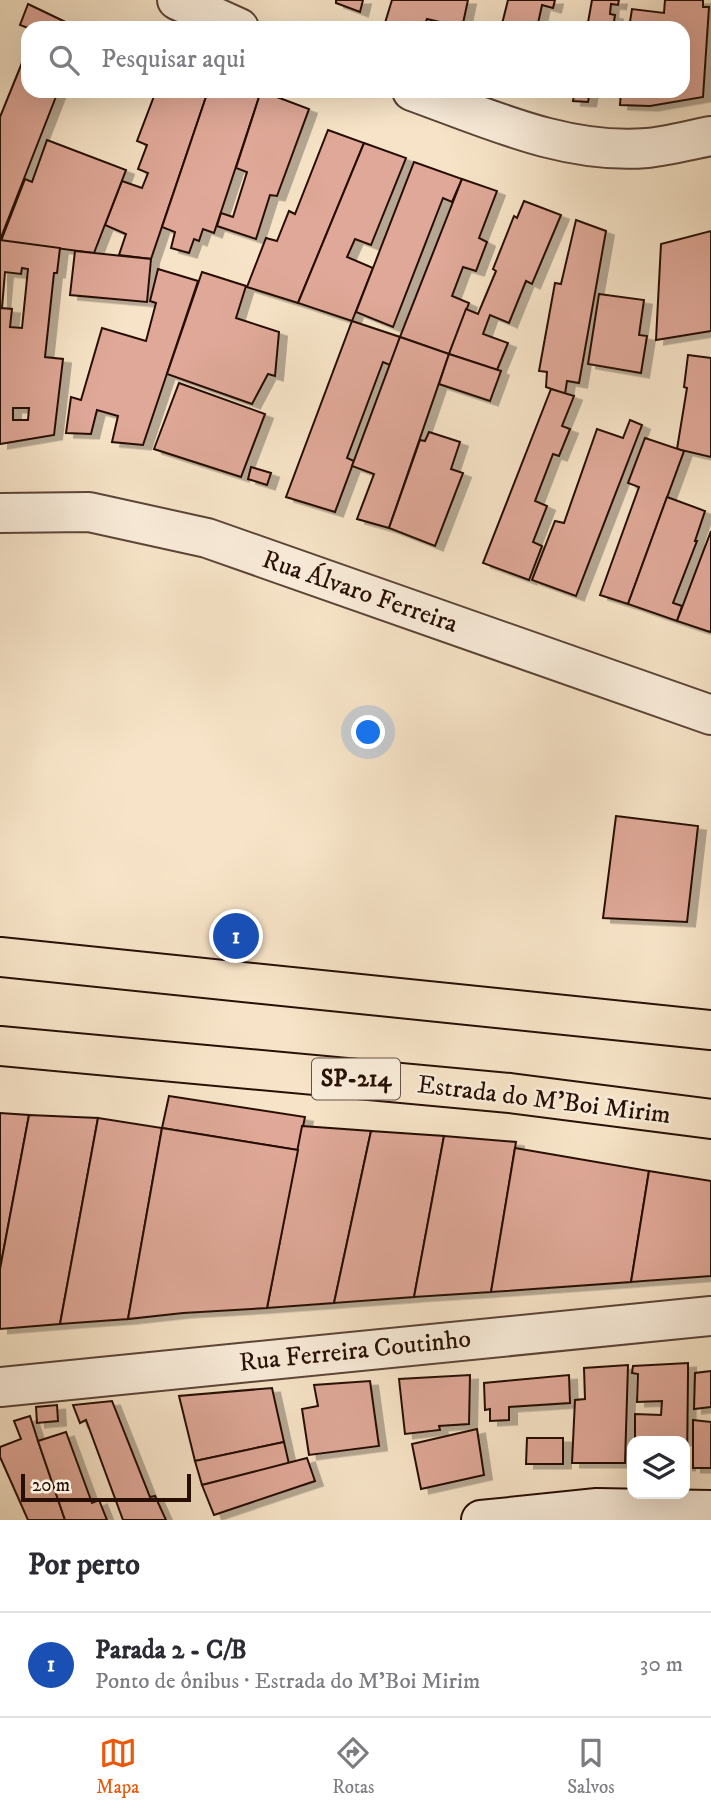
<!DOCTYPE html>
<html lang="pt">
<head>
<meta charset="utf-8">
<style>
  :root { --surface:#fff; --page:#f7f7f7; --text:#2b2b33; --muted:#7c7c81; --line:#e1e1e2; --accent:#ea580c }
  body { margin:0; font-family:"IM FELL DW Pica",serif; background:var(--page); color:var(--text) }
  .controls { position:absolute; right:21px; bottom:21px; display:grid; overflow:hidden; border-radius:14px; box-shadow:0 7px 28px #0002 }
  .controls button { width:63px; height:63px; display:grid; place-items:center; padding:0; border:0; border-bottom:2px solid var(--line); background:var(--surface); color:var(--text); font:35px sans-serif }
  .scale { position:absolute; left:21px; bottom:18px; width:170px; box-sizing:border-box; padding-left:7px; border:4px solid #270f05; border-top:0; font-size:19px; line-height:24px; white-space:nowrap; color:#270f05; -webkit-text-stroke:5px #faeddb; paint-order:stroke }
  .you { position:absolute; left:369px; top:733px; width:24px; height:24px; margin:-18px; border:5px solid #fff; border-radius:50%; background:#1a73e8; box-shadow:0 0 0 10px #1a73e833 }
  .badge { display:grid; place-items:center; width:46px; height:46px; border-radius:50%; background:var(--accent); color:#fff; font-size:23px; font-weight:700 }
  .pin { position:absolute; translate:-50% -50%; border:4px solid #fff; box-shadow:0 2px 7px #0006 }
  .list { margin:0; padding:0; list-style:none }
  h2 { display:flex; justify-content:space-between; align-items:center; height:91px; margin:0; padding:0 28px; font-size:30px }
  h2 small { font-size:23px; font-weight:400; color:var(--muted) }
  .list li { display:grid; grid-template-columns:46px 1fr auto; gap:21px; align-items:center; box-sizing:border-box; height:105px; padding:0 28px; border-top:2px solid var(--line) }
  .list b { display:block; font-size:26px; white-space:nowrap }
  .list p { margin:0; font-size:23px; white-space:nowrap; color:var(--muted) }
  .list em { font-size:23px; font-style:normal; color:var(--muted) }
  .icon { flex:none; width:38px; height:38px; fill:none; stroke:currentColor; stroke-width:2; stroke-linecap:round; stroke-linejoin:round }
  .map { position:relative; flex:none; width:711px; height:1520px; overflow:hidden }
  .search { position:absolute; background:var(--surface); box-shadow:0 7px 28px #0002; left:21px; right:21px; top:21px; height:77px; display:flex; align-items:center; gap:18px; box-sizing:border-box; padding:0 24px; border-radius:21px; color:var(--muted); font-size:26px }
  .sheet { height:196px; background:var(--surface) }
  nav { display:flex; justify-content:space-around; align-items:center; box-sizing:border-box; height:98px; border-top:2px solid var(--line); background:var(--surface); font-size:19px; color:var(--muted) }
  nav a { display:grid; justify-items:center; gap:4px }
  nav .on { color:var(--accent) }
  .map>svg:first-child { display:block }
  .building { fill:#dfa898; stroke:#270f05; stroke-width:2; fill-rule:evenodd; filter:url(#shadow) }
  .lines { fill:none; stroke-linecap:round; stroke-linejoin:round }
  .street-casing { stroke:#5b4436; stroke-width:42 }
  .secondary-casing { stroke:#270f05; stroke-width:42 }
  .primary-casing { stroke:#270f05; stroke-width:42 }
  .street { stroke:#faeddb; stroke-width:38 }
  .secondary { stroke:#faeddb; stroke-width:38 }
  .primary { stroke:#f7e4c8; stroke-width:38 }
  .labels { text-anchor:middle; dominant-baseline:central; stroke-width:5; stroke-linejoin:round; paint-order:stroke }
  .shield { fill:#faeddb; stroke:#665245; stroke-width:2 }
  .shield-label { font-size:24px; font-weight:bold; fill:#270f05 }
  .street-label { font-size:26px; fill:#270f05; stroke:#faeddb }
</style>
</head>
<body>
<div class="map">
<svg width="711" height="1520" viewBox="0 0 711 1520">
  <defs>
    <filter id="shadow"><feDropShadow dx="8" dy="4.5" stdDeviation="0" flood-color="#0004"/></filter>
  </defs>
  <rect width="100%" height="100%" fill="#f7e4c8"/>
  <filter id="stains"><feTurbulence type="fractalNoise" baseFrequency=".00286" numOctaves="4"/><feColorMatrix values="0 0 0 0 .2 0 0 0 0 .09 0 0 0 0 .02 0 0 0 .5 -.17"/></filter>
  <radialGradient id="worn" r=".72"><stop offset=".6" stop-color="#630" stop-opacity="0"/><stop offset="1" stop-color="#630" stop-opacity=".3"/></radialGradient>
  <g class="building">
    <path d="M336,0H363L360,12L336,3Z"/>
    <path d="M392,0H468L462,28H439L440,22L427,19L423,28H396L385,23Z"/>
    <path d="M555,0L553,8L542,5L537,28H501L508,0Z"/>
    <path d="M592,0H619L618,5L611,4L610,14L615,15L613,28H587Z"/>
    <path d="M665,0H703V7H709L703,97L650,106L620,105L621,91H683V28H629L632,9L664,13Z"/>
    <path d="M28,4L78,28H28L20,25Z"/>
    <path d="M28,48V91H47L57,94L0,240V117Z"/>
    <path d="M156,91H208L151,259L119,255L126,234L105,225L122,181L142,188L148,173L138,169L147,145L137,141Z"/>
    <path d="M208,91H261L214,233L203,229L199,241L194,239L189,253L171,248L175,232L162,227Z"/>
    <path d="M261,91L309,109L277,196L270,195L256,239L217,226L221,213L233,217L247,172L236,168Z"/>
    <path d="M575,91H590L588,102L573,101Z"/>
    <path d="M328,130L364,143L298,303L247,287L266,238L277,241L289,211L295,214Z"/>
    <path d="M47,140L126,170L94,253L1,241L25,179L32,182Z"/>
    <path d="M364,143L406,158L371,245L355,239L347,257L373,268L352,321L298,303Z"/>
    <path d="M414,162L462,179L452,202L443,198L393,327L356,312Z"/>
    <path d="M462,179L497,191L479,238L487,242L476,271L463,267L452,296L469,303L449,354L400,337Z"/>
    <path d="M524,201L561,215L532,284L526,281L509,323L490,315L483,334L508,343L497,370L449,354L466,309L478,314L496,271L493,269L514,216L517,218Z"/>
    <path d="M576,220L606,231L579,383L567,381L565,394L546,387L547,372L539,371L555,283L561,284Z"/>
    <path d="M711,231V331L656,340L661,244Z"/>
    <path d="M0,240L60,248L57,273H54L45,357L63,359L54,435L0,444ZM22,268L28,269L22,328L10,327L12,309L2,308L5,272L21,274ZM13,408H29L28,420H13Z"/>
    <path d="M75,251L151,259L147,302L70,295Z"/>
    <path d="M158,269L198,281L143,445L112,442L118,416L97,410L91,434L66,433L71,397L81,400L102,328L146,341L156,303L150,301Z"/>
    <path d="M202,272L246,286L236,318L279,332L275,376L268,374L252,404L167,374Z"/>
    <path d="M599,294L644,300L639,335L647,336L641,373L588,364Z"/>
    <path d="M352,321L400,337L390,365L383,362L347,458L354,461L335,512L286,497Z"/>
    <path d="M400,337L449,354L389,528L357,519L374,474L352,466Z"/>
    <path d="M449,354L501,371L490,401L439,384Z"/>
    <path d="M688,355L711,358V457L677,449L687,388L684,387Z"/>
    <path d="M179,383L265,414L241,477L154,449Z"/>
    <path d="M551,389L574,396L562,426L570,429L559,456L553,454L535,501L547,506L533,542L542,546L529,580L483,563Z"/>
    <path d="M630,420L642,425L576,596L532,580L555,521L564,523L597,429L623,438Z"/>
    <path d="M429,432L460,442L451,469L463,473L435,546L389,528L420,440L425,441Z"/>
    <path d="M645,438L684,451L628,604L600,595L639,487L628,483Z"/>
    <path d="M251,467L271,473L267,485L248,479Z"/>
    <path d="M667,497L705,511L695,541H697L673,603L682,606L677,621L628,604Z"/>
    <path d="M711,531V630L710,632L677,621Z"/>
    <path d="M616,816L698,826L687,922L603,918Z"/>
    <path d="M169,1096L305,1117L298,1150L162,1128Z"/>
    <path d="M0,1113L29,1115L0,1269Z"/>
    <path d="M29,1115L98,1118L60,1324L0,1329V1269Z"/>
    <path d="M98,1118L162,1128L128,1319L60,1324Z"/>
    <path d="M302,1126L371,1131L334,1303L267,1308Z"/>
    <path d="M162,1128L298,1150L267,1308L183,1313L128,1319Z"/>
    <path d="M371,1131L444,1136L414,1297L334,1303Z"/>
    <path d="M444,1136L516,1142L491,1292L414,1297Z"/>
    <path d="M515,1148L649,1171L631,1282L491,1292Z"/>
    <path d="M649,1171L711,1181V1276L631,1282Z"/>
    <path d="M688,1363V1374L687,1466H685V1441H635V1414L661,1415L662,1401L637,1402L638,1374L632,1373L633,1366Z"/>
    <path d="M628,1365L625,1463H572L575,1400L585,1399L584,1368Z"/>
    <path d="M711,1371V1407L694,1409L695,1373Z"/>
    <path d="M470,1375L469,1424L439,1426L440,1430L405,1434L399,1379Z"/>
    <path d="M569,1375L570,1403L509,1407V1420L490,1421V1409L485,1410L484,1383Z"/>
    <path d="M370,1381L379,1446L309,1455L302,1409L318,1406L314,1385Z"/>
    <path d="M272,1388L284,1442L195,1461L179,1396Z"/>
    <path d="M112,1401L150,1497L155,1496L166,1520H123L86,1420L80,1423L73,1405Z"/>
    <path d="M57,1405L58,1421L37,1423L36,1407Z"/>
    <path d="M30,1416L38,1441L65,1520H28L0,1457V1447L21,1439L14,1421Z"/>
    <path d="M693,1420L711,1422V1468H693Z"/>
    <path d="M477,1429L484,1475L421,1489L412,1444Z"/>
    <path d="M66,1432L92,1503L99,1500L107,1520H65L38,1441Z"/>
    <path d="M527,1438H563V1464H526Z"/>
    <path d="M284,1442L289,1464L202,1485L195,1461Z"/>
    <path d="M307,1458L315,1481L214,1515L202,1485Z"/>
  </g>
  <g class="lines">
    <g class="street-casing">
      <g id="street">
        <path d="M177,0L239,28"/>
        <path d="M412,91C487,118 566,155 647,148C668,146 690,140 711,136"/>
        <path d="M0,513L89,512L207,538L711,715"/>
        <path d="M0,1387L711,1316"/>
      </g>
    </g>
    <g class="secondary-casing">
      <path id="secondary" d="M481,1520L597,1508L711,1510"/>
    </g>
    <g class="primary-casing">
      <g id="primary">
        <path d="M0,957L711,1030"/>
        <path d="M0,1046L510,1093L711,1119"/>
      </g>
    </g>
    <use href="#street" class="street"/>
    <use href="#secondary" class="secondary"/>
    <use href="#primary" class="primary"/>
  </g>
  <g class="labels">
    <rect class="shield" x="312" y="1058.5" width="88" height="41" rx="5"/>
    <g class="shield-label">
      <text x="356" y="1079">SP-214</text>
    </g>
    <g class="street-label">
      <text transform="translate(360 592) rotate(19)">Rua Álvaro Ferreira</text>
      <text transform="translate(544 1100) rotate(7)">Estrada do M'Boi Mirim</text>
      <text transform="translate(355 1351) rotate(-6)">Rua Ferreira Coutinho</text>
    </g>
  </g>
  <rect width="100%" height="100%" filter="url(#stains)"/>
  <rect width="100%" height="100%" fill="url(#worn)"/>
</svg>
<div class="controls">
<button><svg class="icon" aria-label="layers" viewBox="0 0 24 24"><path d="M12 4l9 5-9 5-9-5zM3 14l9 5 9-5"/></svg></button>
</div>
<div class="scale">20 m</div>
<div class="you"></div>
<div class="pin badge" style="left:236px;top:936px;background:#1a4fb4">1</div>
<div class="search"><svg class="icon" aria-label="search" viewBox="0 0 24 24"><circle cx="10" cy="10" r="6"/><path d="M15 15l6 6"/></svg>Pesquisar aqui</div>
</div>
<section class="sheet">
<h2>Por perto<small></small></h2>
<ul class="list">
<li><span class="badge" style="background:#1a4fb4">1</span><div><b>Parada 2 - C/B</b><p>Ponto de ônibus · Estrada do M'Boi Mirim</p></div><em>30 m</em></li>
</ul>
</section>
<nav>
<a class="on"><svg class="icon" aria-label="map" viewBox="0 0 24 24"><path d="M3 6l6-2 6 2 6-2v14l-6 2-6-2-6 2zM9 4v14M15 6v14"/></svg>Mapa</a>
<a><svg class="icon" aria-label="directions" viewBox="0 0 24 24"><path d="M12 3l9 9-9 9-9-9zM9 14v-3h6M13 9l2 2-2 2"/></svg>Rotas</a>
<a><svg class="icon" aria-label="saved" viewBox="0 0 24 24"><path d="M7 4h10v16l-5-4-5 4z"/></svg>Salvos</a>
</nav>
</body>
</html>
